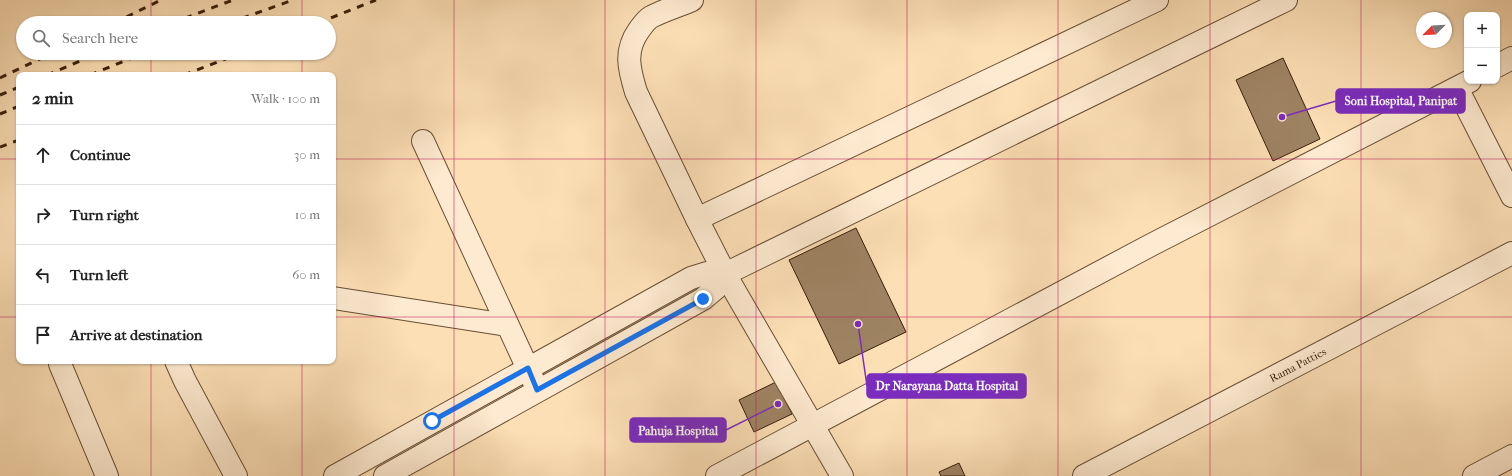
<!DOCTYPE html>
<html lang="en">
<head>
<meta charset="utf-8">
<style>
  :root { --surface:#fff; --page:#f6f6f6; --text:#222; --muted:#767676; --line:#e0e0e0 }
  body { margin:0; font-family:"IM FELL French Canon",serif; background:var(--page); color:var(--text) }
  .controls { position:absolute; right:12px; top:12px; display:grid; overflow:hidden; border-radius:8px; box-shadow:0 1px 3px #0004 }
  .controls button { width:36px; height:36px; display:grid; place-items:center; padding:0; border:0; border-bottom:1px solid var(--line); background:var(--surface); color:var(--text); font:20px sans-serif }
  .compass { position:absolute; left:1416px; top:12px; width:36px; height:36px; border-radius:50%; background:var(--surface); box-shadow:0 1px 3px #0004; rotate:246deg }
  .stop { position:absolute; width:12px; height:12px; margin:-9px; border:3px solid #1a73e8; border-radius:50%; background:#fff }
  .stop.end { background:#1a73e8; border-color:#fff; box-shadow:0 1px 4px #0008 }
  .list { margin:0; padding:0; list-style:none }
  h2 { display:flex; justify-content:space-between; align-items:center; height:52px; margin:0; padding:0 16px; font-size:17px }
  h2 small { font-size:13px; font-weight:400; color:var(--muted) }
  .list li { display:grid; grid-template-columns:26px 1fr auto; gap:12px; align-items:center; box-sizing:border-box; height:60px; padding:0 16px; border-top:1px solid var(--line) }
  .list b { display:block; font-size:15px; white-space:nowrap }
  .list em { font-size:13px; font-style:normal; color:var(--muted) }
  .icon { flex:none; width:22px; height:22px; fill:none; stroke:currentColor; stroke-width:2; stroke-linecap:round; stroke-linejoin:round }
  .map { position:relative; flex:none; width:1512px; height:476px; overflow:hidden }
  .search { position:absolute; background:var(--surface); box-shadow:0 1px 3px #0004; left:16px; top:16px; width:320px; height:44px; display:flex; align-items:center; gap:10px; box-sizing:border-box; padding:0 14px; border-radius:22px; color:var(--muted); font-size:15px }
  .panel { position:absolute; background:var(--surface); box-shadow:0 1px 3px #0004; left:16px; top:72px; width:320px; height:292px; border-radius:8px }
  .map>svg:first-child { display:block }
  .building { fill:#9e8363; stroke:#371f09 }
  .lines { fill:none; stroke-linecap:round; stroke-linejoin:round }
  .minor-casing { stroke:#684f34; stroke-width:24 }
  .minor { stroke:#feead0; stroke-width:22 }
  .rail { stroke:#371f09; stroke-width:3; stroke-dasharray:7 7; stroke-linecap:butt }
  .route { stroke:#1a73e8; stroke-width:5 }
  .grid { fill:none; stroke:#c2185b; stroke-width:1; stroke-opacity:0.55 }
  .labels { text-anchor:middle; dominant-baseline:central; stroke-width:4; stroke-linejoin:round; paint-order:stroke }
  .street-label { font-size:11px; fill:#371f09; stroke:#feead0 }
  .leader { fill:none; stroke:#7b2cbf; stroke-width:1.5 }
  .callout-dot { fill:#7b2cbf; stroke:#feead0; stroke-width:1.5 }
  .callout { fill:#7b2cbf; stroke:#7b2cbf; stroke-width:1.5 }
  .callout-label { font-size:12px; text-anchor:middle; font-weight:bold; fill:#fff }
</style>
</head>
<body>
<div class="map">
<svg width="1512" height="476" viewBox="0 0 1512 476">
  <rect width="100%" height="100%" fill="#fddfb6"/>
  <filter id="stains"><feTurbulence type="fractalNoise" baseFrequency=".005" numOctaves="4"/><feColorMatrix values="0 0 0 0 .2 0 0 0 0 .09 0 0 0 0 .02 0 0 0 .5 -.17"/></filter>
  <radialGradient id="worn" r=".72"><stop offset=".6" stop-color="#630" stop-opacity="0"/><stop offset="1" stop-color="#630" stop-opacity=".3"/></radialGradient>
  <g class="building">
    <path d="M1283,58L1320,139L1273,161L1236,80Z"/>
    <path d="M856,228L906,332L839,364L789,260Z"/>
    <path d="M776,382L792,414L754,432L739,400Z"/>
    <path d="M959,463L965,476H941L939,472Z"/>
  </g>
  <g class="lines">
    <g class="minor-casing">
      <g id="minor">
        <path d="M692,0C679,6 664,10 651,17C646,20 642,26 639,30C624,51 629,69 636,92L697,219L725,274L842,476"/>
        <path d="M1497,66L1512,58"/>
        <path d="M1457,88L1512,196"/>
        <path d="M423,141L534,382"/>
        <path d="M697,219L1157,0"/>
        <path d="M333,298L507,325"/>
        <path d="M60,361V364L107,476"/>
        <path d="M176,361L185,381L236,476"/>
        <path d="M335,476L691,278L707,273L725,274"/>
        <path d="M385,476L703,299L716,288L725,274L1286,0"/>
        <path d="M717,476L1151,245L1470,81"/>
        <path id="s1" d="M1084,476L1512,253"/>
        <path d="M1474,476L1512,456"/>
      </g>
    </g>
    <use href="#minor" class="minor"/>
    <g class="rail">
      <path d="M114,23L161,0"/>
      <path d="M172,23L233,0"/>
      <path d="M229,23L293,0"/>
      <path d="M318,23L376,0"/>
      <path d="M47,75L99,53"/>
      <path d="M90,75L144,53"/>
      <path d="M184,75L241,53"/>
      <path d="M0,78L52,53"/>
      <path d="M0,95L19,87"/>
      <path d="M0,114L19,106"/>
      <path d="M0,147L19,140"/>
    </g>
  </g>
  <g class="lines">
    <path class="route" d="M432,421L528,368L537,390L703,299"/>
  </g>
  <path class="grid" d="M151,0V23M302,0V23M454,0V476M605,0V476M756,0V476M907,0V476M1058,0V476M1210,0V476M1361,0V476M151,53V75M302,53V75M0,159H19M333,159H1512M0,317H19M333,317H1512M151,361V476M302,361V476"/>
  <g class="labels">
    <g class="street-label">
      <text stroke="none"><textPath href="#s1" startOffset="241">Rama Patties</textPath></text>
    </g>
  </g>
  <path class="leader" d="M1282 117L1336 101M858 324L867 386M778 404L726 430"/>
  <g class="callout-dot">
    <circle cx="1282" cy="117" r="4"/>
    <circle cx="858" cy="324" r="4"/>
    <circle cx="778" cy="404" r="4"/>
  </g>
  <g class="callout">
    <rect x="1336" y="89" width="129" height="24" rx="4"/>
    <rect x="867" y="374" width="159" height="24" rx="4"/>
    <rect x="630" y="418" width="96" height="24" rx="4"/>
  </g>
  <g class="callout-label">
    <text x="1401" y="105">Soni Hospital, Panipat</text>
    <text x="947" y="390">Dr Narayana Datta Hospital</text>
    <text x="678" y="435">Pahuja Hospital</text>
  </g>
  <rect width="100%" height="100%" filter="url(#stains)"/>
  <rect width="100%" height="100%" fill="url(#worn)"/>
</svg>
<div class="controls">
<button>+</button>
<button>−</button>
</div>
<svg class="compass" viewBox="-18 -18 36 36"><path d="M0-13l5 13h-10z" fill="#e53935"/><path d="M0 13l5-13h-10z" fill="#767676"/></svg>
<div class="stop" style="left:432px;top:421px"></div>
<div class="stop end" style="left:703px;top:299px"></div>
<div class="search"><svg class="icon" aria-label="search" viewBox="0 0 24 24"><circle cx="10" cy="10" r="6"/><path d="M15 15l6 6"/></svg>Search here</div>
<section class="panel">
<h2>2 min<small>Walk · 100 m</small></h2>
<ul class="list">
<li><svg class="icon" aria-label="ahead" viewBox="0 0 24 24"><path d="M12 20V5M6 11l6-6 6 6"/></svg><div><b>Continue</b></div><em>30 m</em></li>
<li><svg class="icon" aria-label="right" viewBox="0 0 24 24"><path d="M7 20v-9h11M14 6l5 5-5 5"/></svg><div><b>Turn right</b></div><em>10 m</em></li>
<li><svg class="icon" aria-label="left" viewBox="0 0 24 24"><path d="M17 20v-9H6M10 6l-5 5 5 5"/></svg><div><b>Turn left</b></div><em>60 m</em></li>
<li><svg class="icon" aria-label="arrive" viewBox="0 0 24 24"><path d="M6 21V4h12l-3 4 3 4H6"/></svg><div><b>Arrive at destination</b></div></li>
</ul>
</section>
</div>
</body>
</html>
